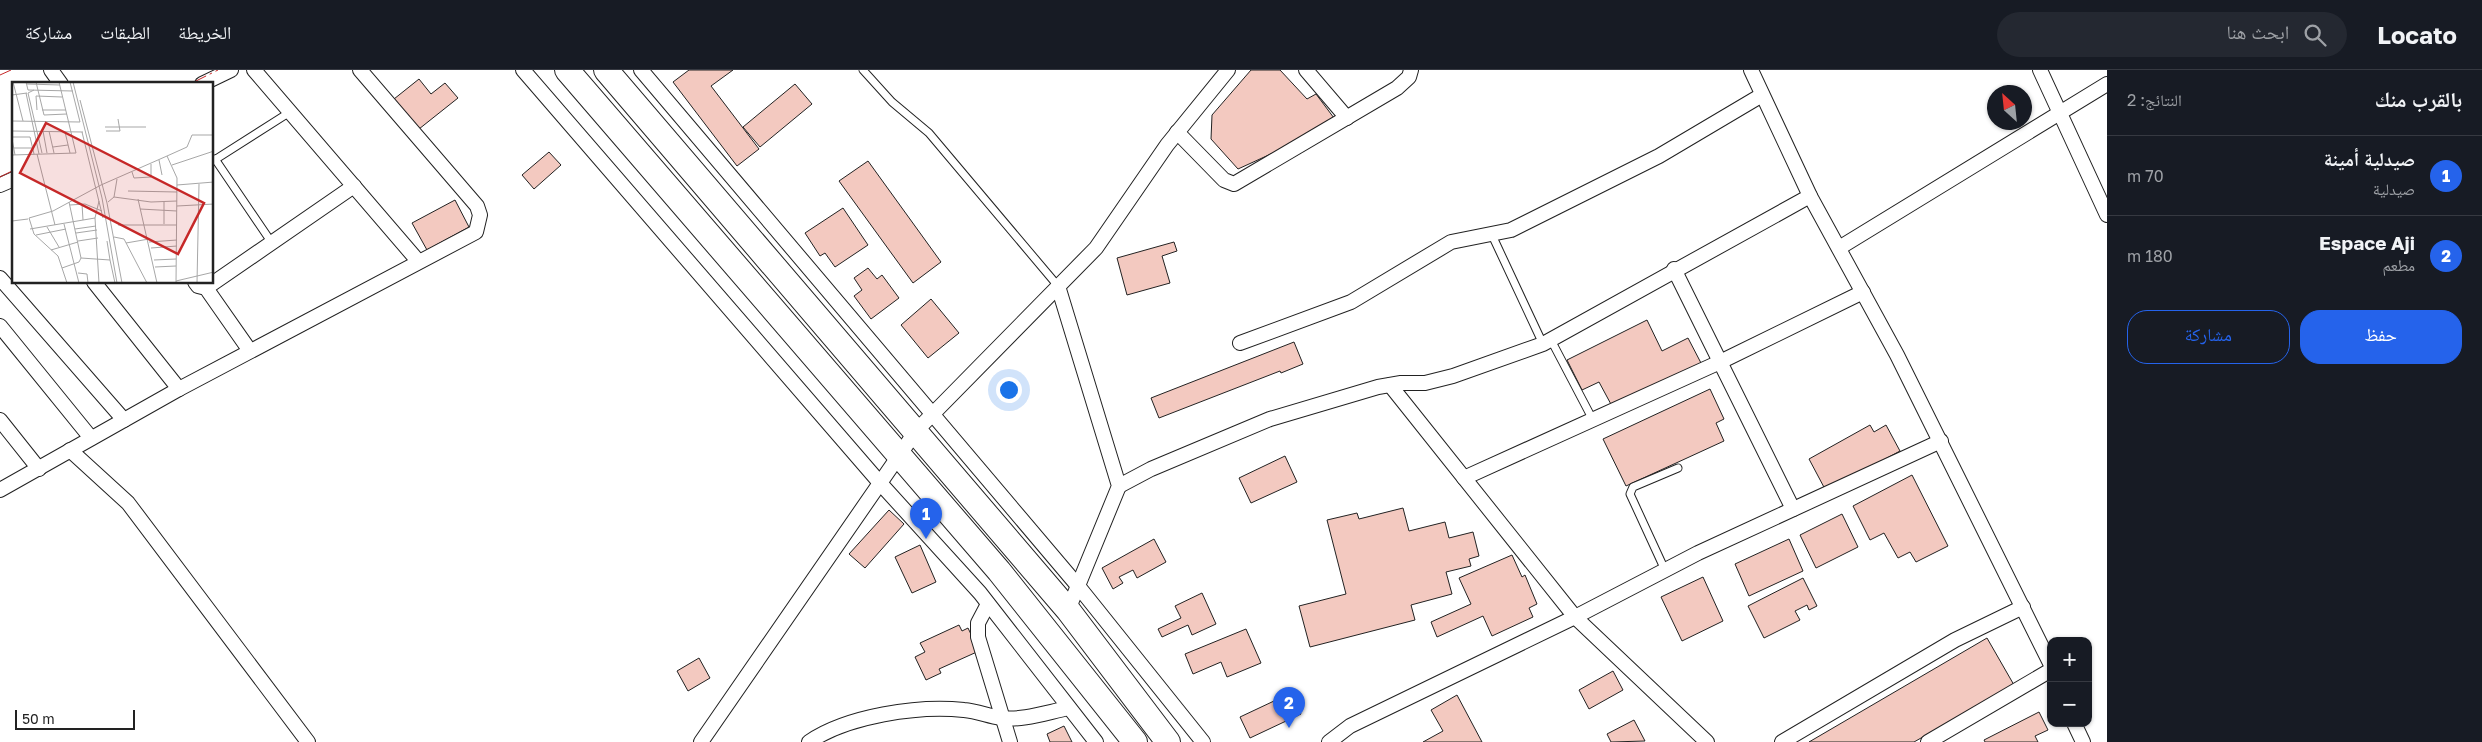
<!DOCTYPE html>
<html lang="ar">
<head>
<meta charset="utf-8">
<style>
  :root { --surface:#171b24; --page:#242831; --text:#f1f3f6; --muted:#9ea1a6; --line:#363941; --accent:#2563eb }
  body { margin:0; font-family:"Golos Text","Noto Naskh Arabic",sans-serif; background:var(--page); color:var(--text); direction:rtl }
  .controls { position:absolute; right:15px; bottom:15px; display:grid; overflow:hidden; border-radius:10px; box-shadow:0 1px 4px #0004 }
  .controls button { width:45px; height:45px; display:grid; place-items:center; padding:0; border:0; border-bottom:1px solid var(--line); background:var(--surface); color:var(--text); font:25px sans-serif }
  .compass { position:absolute; left:1987px; top:15px; width:45px; height:45px; border-radius:50%; background:var(--surface); box-shadow:0 1px 4px #0004; rotate:333deg }
  .scale { position:absolute; left:15px; bottom:12px; width:120px; box-sizing:border-box; padding-left:5px; border:2px solid #222; border-top:0; font-size:14px; line-height:18px; white-space:nowrap; color:#222; -webkit-text-stroke:4px #fff; paint-order:stroke }
  .you { position:absolute; left:1008px; top:319px; width:18px; height:18px; margin:-12px; border:4px solid #fff; border-radius:50%; background:#1a73e8; box-shadow:0 0 0 8px #1a73e833 }
  .badge { display:grid; place-items:center; width:32px; height:32px; border-radius:50%; background:var(--accent); color:#fff; font-size:16px; font-weight:700 }
  .pin { position:absolute; translate:-50% -41px; filter:drop-shadow(0 1px 2px #0008) }
  .pin::after { content:''; position:absolute; top:26px; width:18px; height:15px; background:inherit; clip-path:polygon(0 0,100% 0,50% 100%) }
  .list { margin:0; padding:0; list-style:none }
  h2 { display:flex; justify-content:space-between; align-items:center; height:65px; margin:0; padding:0 20px; font-size:21px }
  h2 small { font-size:16px; font-weight:400; color:var(--muted) }
  .list li { display:grid; grid-template-columns:32px 1fr auto; gap:15px; align-items:center; box-sizing:border-box; height:80px; padding:0 20px; border-top:1px solid var(--line) }
  .list b { display:block; font-size:19px; white-space:nowrap }
  .list p { margin:0; font-size:16px; white-space:nowrap; color:var(--muted) }
  .list em { font-size:16px; font-style:normal; color:var(--muted) }
  .actions { display:flex; gap:10px; padding:15px 20px }
  .actions a { flex:1; padding:11px 0; border:1px solid var(--accent); border-radius:20px; text-align:center; font-size:18px; color:var(--accent) }
  .actions .main { background:var(--accent); color:#fff }
  .icon { flex:none; width:28px; height:28px; fill:none; stroke:currentColor; stroke-width:2; stroke-linecap:round; stroke-linejoin:round }
  .map { position:relative; flex:none; width:2107px; height:672px; overflow:hidden; direction:ltr }
  header { display:flex; align-items:center; gap:30px; box-sizing:border-box; height:70px; padding:0 25px; background:var(--surface); border-bottom:1px solid var(--line) }
  header strong { font-size:24px }
  nav { display:flex; gap:28px; margin-inline-start:auto; font-size:18px }
  .search { width:350px; height:45px; background:var(--page); display:flex; align-items:center; gap:12px; box-sizing:border-box; padding:0 18px; border-radius:28px; color:var(--muted); font-size:19px }
  main { display:flex }
  aside { flex:1; background:var(--surface) }
  .map>svg:first-child { display:block }
  .building { fill:#f3c9c0; stroke:#222 }
  .lines { fill:none; stroke-linecap:round; stroke-linejoin:round }
  .service-casing { stroke:#222; stroke-width:9 }
  .minor-casing { stroke:#222; stroke-width:16 }
  .trunk-casing { stroke:#222; stroke-width:26 }
  .service { stroke:#fff; stroke-width:7 }
  .minor { stroke:#fff; stroke-width:14 }
  .trunk { stroke:#fff; stroke-width:24 }
  .power { stroke:#c62828; stroke-width:1; stroke-dasharray:18 4 2.5 4; stroke-linecap:butt }
  .inset-road { fill:none; stroke:#a7a7a7; stroke-width:1 }
  .view { fill:#c62828; fill-opacity:0.15; stroke:#c62828; stroke-width:2.5 }
  .inset-edge { fill:none; stroke:#222; stroke-width:2.5 }
</style>
</head>
<body>
<header>
<strong>Locato</strong>
<div class="search"><svg class="icon" aria-label="search" viewBox="0 0 24 24"><circle cx="10" cy="10" r="6"/><path d="M15 15l6 6"/></svg>ابحث هنا</div>
<nav><a>الخريطة</a><a>الطبقات</a><a>مشاركة</a></nav>
</header>
<main>
<aside>
<h2>بالقرب منك<small>النتائج: 2</small></h2>
<ul class="list">
<li><span class="badge">1</span><div><b>صيدلية أمينة</b><p>صيدلية</p></div><em>70 m</em></li>
<li><span class="badge">2</span><div><b>Espace Aji</b><p>مطعم</p></div><em>180 m</em></li>
</ul>
<div class="actions"><a class="main">حفظ</a><a>مشاركة</a></div>
</aside>
<div class="map">
<svg width="2107" height="672" viewBox="0 0 2107 672">
  <rect width="100%" height="100%" fill="#fff"/>
  <g class="building">
    <path d="M689,0H733L711,16L759,79L737,96L673,12Z"/>
    <path d="M1251,0H1280L1307,29L1316,24L1334,48L1295,73L1238,99L1211,69L1212,45Z"/>
    <path d="M419,9L431,24L445,13L458,28L419,59L394,29Z"/>
    <path d="M795,14L812,34L760,77L743,57Z"/>
    <path d="M549,82L561,95L534,119L522,105Z"/>
    <path d="M868,91L941,192L913,213L839,111Z"/>
    <path d="M455,130L469,157L427,180L412,153Z"/>
    <path d="M843,138L868,175L835,197L825,183L820,186L805,163Z"/>
    <path d="M1174,172L1177,181L1162,186L1170,213L1127,225L1117,188Z"/>
    <path d="M868,198L877,209L882,205L899,228L871,249L854,226L862,220L854,208Z"/>
    <path d="M931,229L959,263L928,288L901,255Z"/>
    <path d="M1647,250L1662,281L1688,268L1701,293L1613,338L1599,312L1582,320L1567,290Z"/>
    <path d="M1294,272L1303,294L1281,303L1280,301L1159,348L1151,328Z"/>
    <path d="M1710,319L1724,349L1716,353L1724,371L1626,416L1603,369Z"/>
    <path d="M1870,355L1874,362L1886,355L1900,381L1826,421L1809,389Z"/>
    <path d="M1285,386L1297,412L1251,433L1239,408Z"/>
    <path d="M1912,405L1948,476L1916,492L1910,482L1898,488L1884,463L1870,470L1853,436Z"/>
    <path d="M1403,438L1409,461L1445,452L1449,468L1473,462L1479,486L1469,489L1471,496L1446,502L1452,524L1411,535L1415,550L1310,577L1299,536L1346,524L1327,450L1357,443L1359,449Z"/>
    <path d="M889,440L904,454L865,498L849,484Z"/>
    <path d="M1842,444L1858,477L1816,498L1800,465Z"/>
    <path d="M1154,469L1166,492L1137,508L1133,500L1119,507L1123,513L1113,519L1102,498Z"/>
    <path d="M1789,469L1803,501L1749,526L1735,494Z"/>
    <path d="M920,475L936,512L912,523L895,487Z"/>
    <path d="M1512,485L1522,507L1525,505L1537,534L1529,538L1533,547L1492,566L1483,546L1437,567L1431,552L1471,534L1459,508Z"/>
    <path d="M1703,507L1723,551L1682,571L1661,527Z"/>
    <path d="M1803,508L1817,536L1809,540L1807,535L1795,541L1800,550L1764,568L1748,536Z"/>
    <path d="M1202,523L1216,554L1192,565L1188,555L1162,567L1158,559L1181,548L1175,536Z"/>
    <path d="M959,555L962,561L968,558L979,581L939,599L941,603L926,610L915,587L925,582L920,573Z"/>
    <path d="M1246,559L1261,593L1227,607L1221,592L1193,604L1185,584Z"/>
    <path d="M1987,568L2014,615L1914,672H1809Z"/>
    <path d="M699,588L710,608L688,621L677,601Z"/>
    <path d="M1613,601L1623,620L1589,639L1579,620Z"/>
    <path d="M1291,623L1301,644L1250,668L1240,647Z"/>
    <path d="M1457,625L1482,672H1423L1443,661L1431,640Z"/>
    <path d="M2039,642L2048,660L2035,666L2038,672H1985L1984,670Z"/>
    <path d="M1634,650L1645,671L1611,672L1607,664Z"/>
    <path d="M1064,656L1072,672H1050L1047,664Z"/>
  </g>
  <g class="lines">
    <g class="service-casing">
      <g id="service">
        <path d="M863,0L892,32L929,63L1058,216"/>
        <path d="M215,89L272,173"/>
        <path d="M213,91L290,42"/>
        <path d="M1492,165L1543,274"/>
        <path d="M1551,270L1593,350"/>
        <path d="M1665,500L1630,424L1633,417L1678,398"/>
      </g>
    </g>
    <g class="minor-casing">
      <g id="minor">
        <path d="M51,0L61,14"/>
        <path d="M254,0L418,191"/>
        <path d="M523,0L880,413L980,523L1096,672"/>
        <path d="M641,0L1078,516L1203,672"/>
        <path d="M1306,0L1347,48"/>
        <path d="M1751,0L1810,126L1897,285L2051,595"/>
        <path d="M2040,0L2107,145"/>
        <path d="M202,14L231,0"/>
        <path d="M1177,62L1224,110L1234,114L1397,18L1409,7L1411,0"/>
        <path d="M0,115L14,109"/>
        <path d="M1839,178L2107,14"/>
        <path d="M1674,199L1793,439"/>
        <path d="M0,208L124,350"/>
        <path d="M94,212L179,319"/>
        <path d="M195,212L198,216L206,218L250,281"/>
        <path d="M1058,216L1119,416L1068,540"/>
        <path d="M206,218L354,116"/>
        <path d="M0,256L91,368"/>
        <path d="M1240,273L1351,232L1451,172L1511,160L1659,86L1762,25"/>
        <path d="M1390,315L1575,547L1707,672"/>
        <path d="M0,350L39,399"/>
        <path d="M70,380L128,433L308,672"/>
        <path d="M1464,408L1720,292L1863,222"/>
        <path d="M1119,416L1151,399L1270,349L1378,317L1401,313H1425L1453,306L1543,274L1810,126"/>
        <path d="M0,420L179,319L476,162L480,145L477,136L360,0"/>
        <path d="M988,534L978,553V567L1010,672"/>
        <path d="M2074,653L2083,672"/>
        <path d="M701,672L916,361L1096,178L1167,75L1228,0"/>
        <path d="M809,672C847,646 918,635 964,640C977,641 988,646 1001,648C1022,651 1048,642 1069,638"/>
        <path d="M1329,672L1350,656L1575,547L1698,483L1941,371"/>
        <path d="M1782,672L1955,570L2023,537"/>
        <path d="M1928,672L2051,600"/>
      </g>
    </g>
    <g class="trunk-casing">
      <g id="trunk">
        <path d="M567,0L999,501L1135,672"/>
        <path d="M606,0L1068,540L1168,672"/>
      </g>
    </g>
    <use href="#service" class="service"/>
    <use href="#minor" class="minor"/>
    <use href="#trunk" class="trunk"/>
    <g class="power">
      <path d="M0,5L11,0"/>
      <path d="M190,14L218,0"/>
      <path d="M0,107L14,100"/>
    </g>
  </g>
  <g transform="translate(12 12)">
    <rect width="201" height="201" fill="#fff"/>
    <path class="inset-road" d="M1,0L11,39M14,0L16,8L61,9M24,0L32,33L55,32M61,0L90,116L105,201M15,2L48,3M22,8L16,11L30,71M14,11L27,72M0,13L15,11M68,18L95,121L110,201M25,28L24,14L50,15M30,28H54M0,39L68,40L58,0M93,45H134M0,49L71,50M31,49L35,71M37,49L42,71M94,49H108L106,37M53,50L58,71M70,50L91,136M0,55H18L22,72M0,57L3,73M41,65L56,63M2,66H20M25,72L43,143M0,73L64,71L47,0M155,74L175,65L180,53H202M147,78L150,93M160,83L202,69M120,90L122,96L139,95V82M165,103L202,100M116,109L165,110M102,115L139,120L165,119M126,117L145,201M57,120L69,176M96,120L102,115L105,97M70,122L71,138M58,123L73,122L90,129M165,124L202,122M128,127L165,129M0,139L16,137M52,142L67,201M152,142V120M106,143H165M35,145L47,165M18,147L83,136M63,147L84,144M64,151L85,148M24,153L54,147M102,155L112,157L135,201M66,159L86,156M95,159L98,178M137,160L165,158M114,161L137,157M139,166L165,164M39,168L66,160M69,176L98,178L103,201M142,178L164,177M143,185L164,184M50,186L67,180L69,176M66,191L75,192L76,201M164,199L202,190M55,201L46,174L22,152L17,136L41,129L89,103L155,74L165,96L164,201M87,201L83,136L87,119M185,201L187,102"/>
    <path class="view" d="M34,41L192,121L166,172L8,91Z"/>
    <rect width="201" height="201" class="inset-edge"/>
  </g>
</svg>
<div class="controls">
<button>+</button>
<button>−</button>
</div>
<svg class="compass" viewBox="-18 -18 36 36"><path d="M0-13l5 13h-10z" fill="#e53935"/><path d="M0 13l5-13h-10z" fill="#9ea1a6"/></svg>
<div class="scale">50 m</div>
<div class="you"></div>
<div class="pin badge" style="left:926px;top:469px">1</div>
<div class="pin badge" style="left:1289px;top:658px">2</div>
</div>
</main>
</body>
</html>
